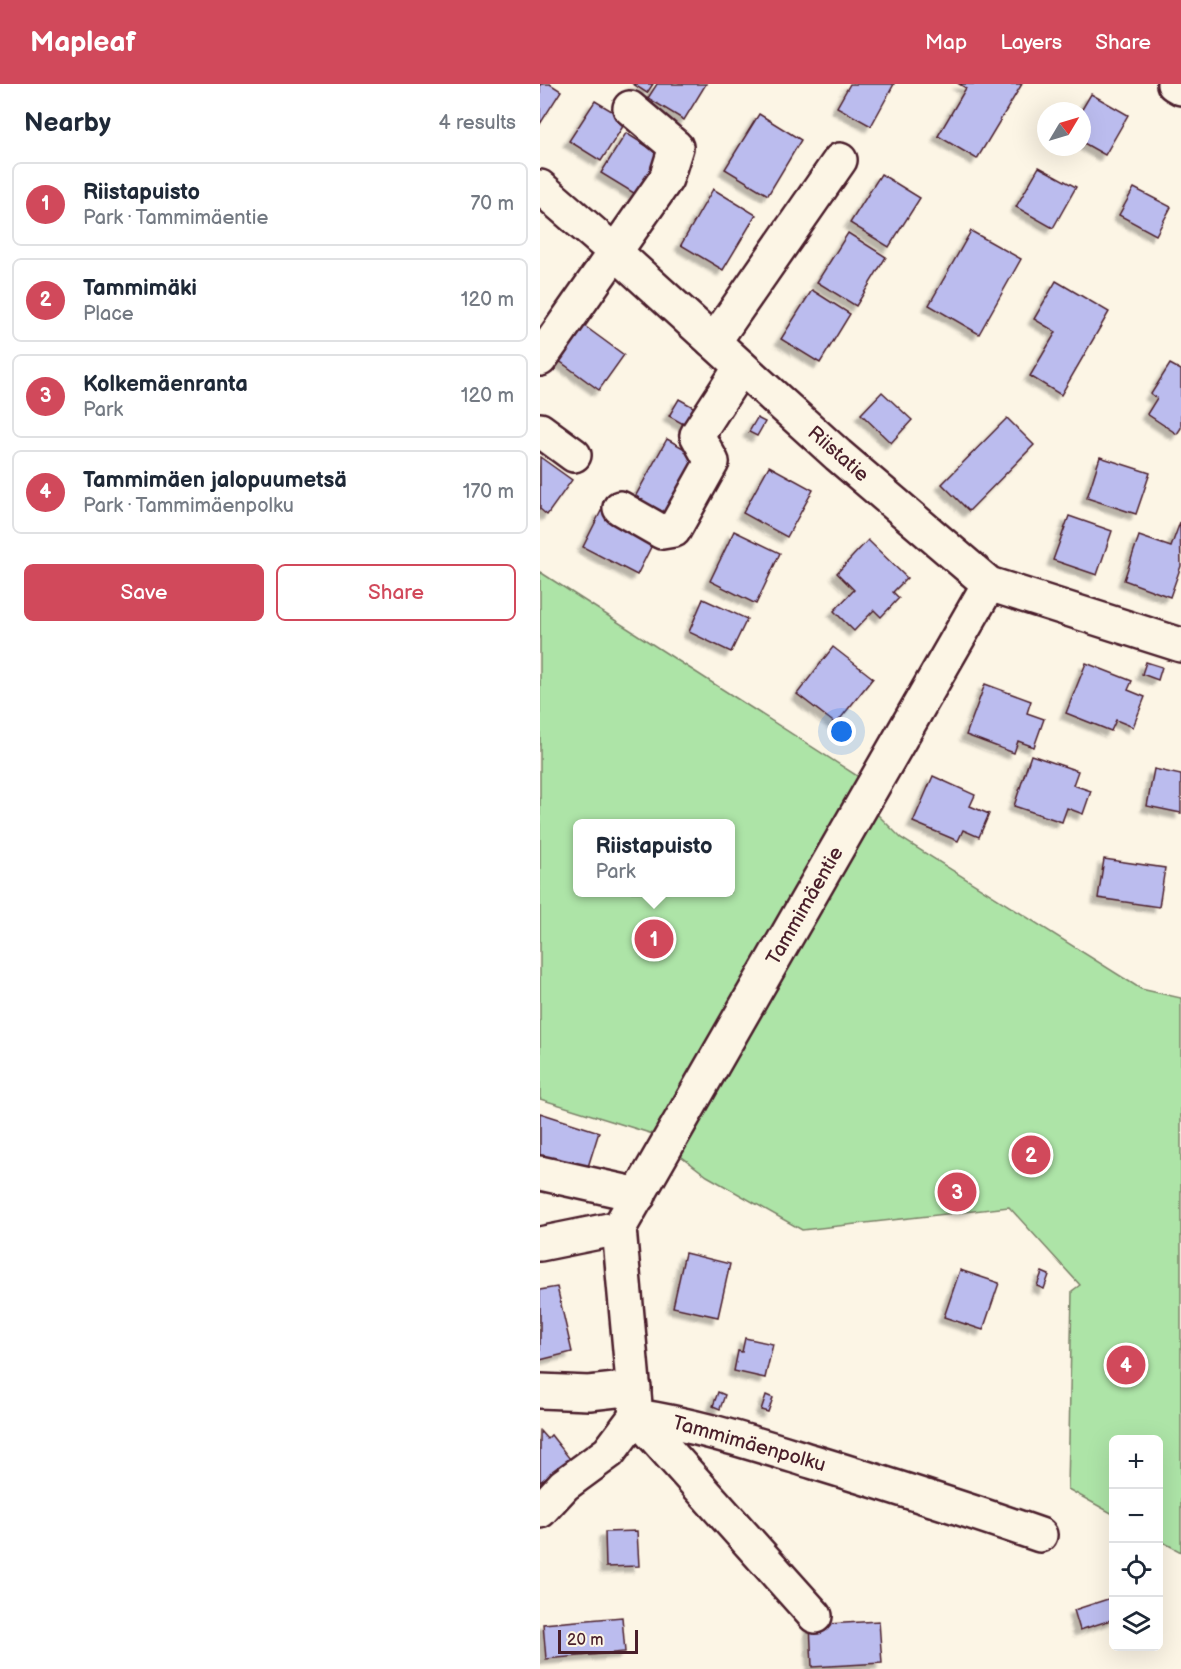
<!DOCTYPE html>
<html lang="en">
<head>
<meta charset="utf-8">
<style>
  :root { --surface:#fff; --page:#f6f6f7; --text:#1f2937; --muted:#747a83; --line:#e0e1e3; --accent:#d1495b }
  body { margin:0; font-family:"Balsamiq Sans",sans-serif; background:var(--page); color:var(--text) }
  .controls { position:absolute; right:18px; bottom:18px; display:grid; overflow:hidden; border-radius:9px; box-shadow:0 6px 24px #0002 }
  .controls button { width:54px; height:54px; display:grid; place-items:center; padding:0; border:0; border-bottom:2px solid var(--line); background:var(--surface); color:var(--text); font:30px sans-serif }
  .compass { position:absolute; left:497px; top:18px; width:54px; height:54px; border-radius:50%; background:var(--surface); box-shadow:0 6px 24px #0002; rotate:52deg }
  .scale { position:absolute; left:18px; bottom:15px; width:80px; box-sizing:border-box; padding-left:6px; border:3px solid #4a1f2b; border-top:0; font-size:16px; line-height:21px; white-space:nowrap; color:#4a1f2b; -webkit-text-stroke:4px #fcf5e5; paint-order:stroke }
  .you { position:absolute; left:302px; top:648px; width:21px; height:21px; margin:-15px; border:4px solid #fff; border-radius:50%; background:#1a73e8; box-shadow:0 0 0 9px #1a73e833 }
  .badge { display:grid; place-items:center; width:39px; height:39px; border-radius:50%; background:var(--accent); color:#fff; font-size:20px; font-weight:700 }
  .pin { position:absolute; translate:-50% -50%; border:3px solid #fff; box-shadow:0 2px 6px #0006 }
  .popup { position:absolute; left:33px; top:735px; width:162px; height:78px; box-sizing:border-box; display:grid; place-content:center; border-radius:9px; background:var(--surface); filter:drop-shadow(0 2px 4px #0005); font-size:20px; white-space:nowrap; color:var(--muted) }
  .popup b { font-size:22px; color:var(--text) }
  .popup::after { content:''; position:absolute; left:50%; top:100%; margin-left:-12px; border:12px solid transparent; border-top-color:var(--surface) }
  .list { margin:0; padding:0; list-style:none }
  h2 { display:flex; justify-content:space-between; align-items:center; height:78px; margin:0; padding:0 24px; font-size:26px }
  h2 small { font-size:20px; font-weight:400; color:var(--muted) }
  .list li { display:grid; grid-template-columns:39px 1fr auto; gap:18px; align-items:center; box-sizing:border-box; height:84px; margin:0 12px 12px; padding:0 12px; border:2px solid var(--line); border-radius:9px }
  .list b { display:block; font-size:22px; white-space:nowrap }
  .list p { margin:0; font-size:20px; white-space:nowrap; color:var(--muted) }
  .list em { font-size:20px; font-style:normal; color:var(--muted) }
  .actions { display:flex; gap:12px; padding:18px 24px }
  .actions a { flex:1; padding:14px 0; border:2px solid var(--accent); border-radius:9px; text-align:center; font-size:21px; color:var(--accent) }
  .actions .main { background:var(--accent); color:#fff }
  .icon { flex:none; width:33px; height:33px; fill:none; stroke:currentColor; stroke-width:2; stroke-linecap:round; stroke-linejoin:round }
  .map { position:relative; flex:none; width:641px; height:1585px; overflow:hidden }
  header { display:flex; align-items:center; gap:36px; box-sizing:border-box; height:84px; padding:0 30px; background:var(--accent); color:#fff }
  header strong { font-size:28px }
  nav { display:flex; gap:33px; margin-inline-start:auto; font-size:21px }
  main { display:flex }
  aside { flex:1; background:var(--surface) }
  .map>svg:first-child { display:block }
  .green { fill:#ade4a7; stroke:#7c8269; stroke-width:1.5; fill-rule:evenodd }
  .building { fill:#bbbcee; stroke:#4a1f2b; stroke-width:1.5; filter:url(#shadow) }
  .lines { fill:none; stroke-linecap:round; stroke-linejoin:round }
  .minor-casing { stroke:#4a1f2b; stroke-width:38 }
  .minor { stroke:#fcf5e5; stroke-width:33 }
  .labels { text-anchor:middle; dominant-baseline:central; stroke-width:6; stroke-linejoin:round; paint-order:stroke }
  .street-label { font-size:20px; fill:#4a1f2b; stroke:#fcf5e5 }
</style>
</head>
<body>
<header>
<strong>Mapleaf</strong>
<nav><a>Map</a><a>Layers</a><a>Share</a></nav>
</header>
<main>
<aside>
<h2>Nearby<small>4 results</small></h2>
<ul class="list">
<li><span class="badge">1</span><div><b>Riistapuisto</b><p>Park · Tammimäentie</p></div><em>70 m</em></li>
<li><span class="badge">2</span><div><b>Tammimäki</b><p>Place</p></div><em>120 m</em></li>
<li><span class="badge">3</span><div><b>Kolkemäenranta</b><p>Park</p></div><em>120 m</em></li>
<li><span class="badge">4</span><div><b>Tammimäen jalopuumetsä</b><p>Park · Tammimäenpolku</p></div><em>170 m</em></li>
</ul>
<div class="actions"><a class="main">Save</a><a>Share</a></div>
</aside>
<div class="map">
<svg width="641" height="1585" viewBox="0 0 641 1585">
  <defs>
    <filter id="shadow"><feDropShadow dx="-5.5" dy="5.5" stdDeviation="1.5" flood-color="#0004"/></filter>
  </defs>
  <rect width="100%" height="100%" fill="#fcf5e5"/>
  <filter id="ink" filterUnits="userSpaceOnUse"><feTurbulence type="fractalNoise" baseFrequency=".0167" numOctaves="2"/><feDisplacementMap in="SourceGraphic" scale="12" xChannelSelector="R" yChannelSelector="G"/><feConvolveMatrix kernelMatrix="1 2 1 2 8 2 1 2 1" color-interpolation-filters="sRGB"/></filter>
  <g filter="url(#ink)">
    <g class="green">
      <path d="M0,488L322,695L113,1050L0,1015ZM38,740H190V808H38Z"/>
      <path d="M334,727L361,754L601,905L641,914V1468L619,1456L618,1356H574L573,1430L528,1405L532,1207L540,1201L469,1123L262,1146L167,1092L137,1069Z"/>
    </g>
    <g class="building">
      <path d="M0,0H10L21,7L0,40Z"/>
      <path d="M93,0H113L107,9Z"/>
      <path d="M117,0H166L144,36L108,14Z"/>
      <path d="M310,0H354L331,42L297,23Z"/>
      <path d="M419,0H482L437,75L398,52L426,4Z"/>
      <path d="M551,10L588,31L565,71L542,58L541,27Z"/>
      <path d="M55,17L87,36L61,77L29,57Z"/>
      <path d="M219,30L261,56L228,111L185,85Z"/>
      <path d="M86,49L121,71L97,111L61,89Z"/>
      <path d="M499,83L536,103L513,144L476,123Z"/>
      <path d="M341,90L380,114L349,163L310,139Z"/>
      <path d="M594,104L631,123L616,151L579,131Z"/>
      <path d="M173,105L216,131L183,186L141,161Z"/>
      <path d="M431,147L481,175L439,250L389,221Z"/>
      <path d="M308,149L346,173L316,222L277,198Z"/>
      <path d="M516,197L569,228L521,311L490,292L516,248L494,235Z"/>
      <path d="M272,206L310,230L280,279L241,255Z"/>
      <path d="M39,238L84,271L59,306L14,273Z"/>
      <path d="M630,280L641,286V344L637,350L607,330L617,314L611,310Z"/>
      <path d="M342,308L372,336L351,359L321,330Z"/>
      <path d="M139,315L155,324L145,341L129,332Z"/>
      <path d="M217,334L225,338L217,352L209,348Z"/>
      <path d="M467,334L494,361L429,427L402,400Z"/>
      <path d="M127,355L163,375L131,432L95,413Z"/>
      <path d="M0,373L32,396L7,431L0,425Z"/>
      <path d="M560,373L610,389L596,430L547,414Z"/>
      <path d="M229,382L273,406L247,453L203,429Z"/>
      <path d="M61,427L115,455L97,491L43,463Z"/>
      <path d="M529,432L572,447L557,491L513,476Z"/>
      <path d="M640,438L641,482L630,513L584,496L599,452L631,463Z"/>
      <path d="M194,447L240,469L216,520L170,497Z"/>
      <path d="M328,456L367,494L353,508L359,514L341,533L334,526L314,547L294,527L314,506L297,489Z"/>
      <path d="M163,515L207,535L191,568L149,548Z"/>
      <path d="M293,563L333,594L296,640L257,610Z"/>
      <path d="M606,578L622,583L618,596L602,590Z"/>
      <path d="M546,579L592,597L588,606L605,613L593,643L576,636L571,647L526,629Z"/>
      <path d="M445,600L491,617L487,629L504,635L494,663L478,657L474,669L426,651Z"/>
      <path d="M491,671L538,687L533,701L551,707L543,730L527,724L522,738L474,722Z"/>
      <path d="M614,685L641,691V729L607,722Z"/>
      <path d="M393,692L435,711L430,722L449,730L439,753L423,746L418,757L373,738Z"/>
      <path d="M564,775L625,784L619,823L558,814Z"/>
      <path d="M0,1029L59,1048L47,1086L0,1076Z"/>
      <path d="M145,1169L190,1180L178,1233L133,1223Z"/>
      <path d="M420,1186L459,1199L443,1246L404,1233Z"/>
      <path d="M502,1188L509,1191L504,1205L497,1202Z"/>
      <path d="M17,1203L32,1268L0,1276V1206Z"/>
      <path d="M205,1254L233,1260L225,1294L194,1287L198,1267L202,1268Z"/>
      <path d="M178,1308L185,1311L180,1325L173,1322Z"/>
      <path d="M226,1311L233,1314L228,1328L221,1326Z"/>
      <path d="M0,1347L7,1355L11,1351L30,1375L0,1398Z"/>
      <path d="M97,1447L99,1482L66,1483L65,1448Z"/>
      <path d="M574,1513V1535L540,1546L534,1526Z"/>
      <path d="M82,1533L85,1568L6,1575L3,1540Z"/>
      <path d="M339,1537L342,1579L272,1583L270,1541Z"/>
    </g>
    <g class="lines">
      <g class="minor-casing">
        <g id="minor">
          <path d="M634,0L641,4"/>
          <path d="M0,103L75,168L298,371L449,500L641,561"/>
          <path d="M172,256L182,246L300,76"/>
          <path d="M0,275L126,95L136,63L90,24"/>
          <path d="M0,346L34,371"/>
          <path d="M80,424L122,448L134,446L172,378L157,351L201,283"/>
          <path d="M0,1089L99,1111"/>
          <path d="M79,1144L449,500"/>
          <path d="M79,1144L96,1332C157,1341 215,1360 274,1378C349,1401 425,1425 500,1451"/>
          <path d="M0,1160L79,1144"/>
          <path d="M0,1307L49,1309L94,1304"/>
          <path d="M0,1427L24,1401L69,1368L96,1332L275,1532"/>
        </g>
      </g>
      <use href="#minor" class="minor"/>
    </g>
  </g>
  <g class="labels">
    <g class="street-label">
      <text transform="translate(298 370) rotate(41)">Riistatie</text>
      <text transform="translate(265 822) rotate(-60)">Tammimäentie</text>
      <text transform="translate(209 1360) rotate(16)">Tammimäenpolku</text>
    </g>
  </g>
</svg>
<div class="controls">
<button>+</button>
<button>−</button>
<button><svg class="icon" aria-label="locate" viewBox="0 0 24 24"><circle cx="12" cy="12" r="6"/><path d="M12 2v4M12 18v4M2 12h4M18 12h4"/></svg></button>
<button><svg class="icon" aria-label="layers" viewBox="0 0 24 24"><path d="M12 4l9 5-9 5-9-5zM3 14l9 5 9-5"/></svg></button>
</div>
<svg class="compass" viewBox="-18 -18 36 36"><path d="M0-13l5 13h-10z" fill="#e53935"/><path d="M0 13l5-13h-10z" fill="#747a83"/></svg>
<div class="scale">20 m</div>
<div class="you"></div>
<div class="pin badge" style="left:114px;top:855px">1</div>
<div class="popup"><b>Riistapuisto</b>Park</div>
<div class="pin badge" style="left:491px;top:1071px">2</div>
<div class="pin badge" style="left:417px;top:1108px">3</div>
<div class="pin badge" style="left:586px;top:1281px">4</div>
</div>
</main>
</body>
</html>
